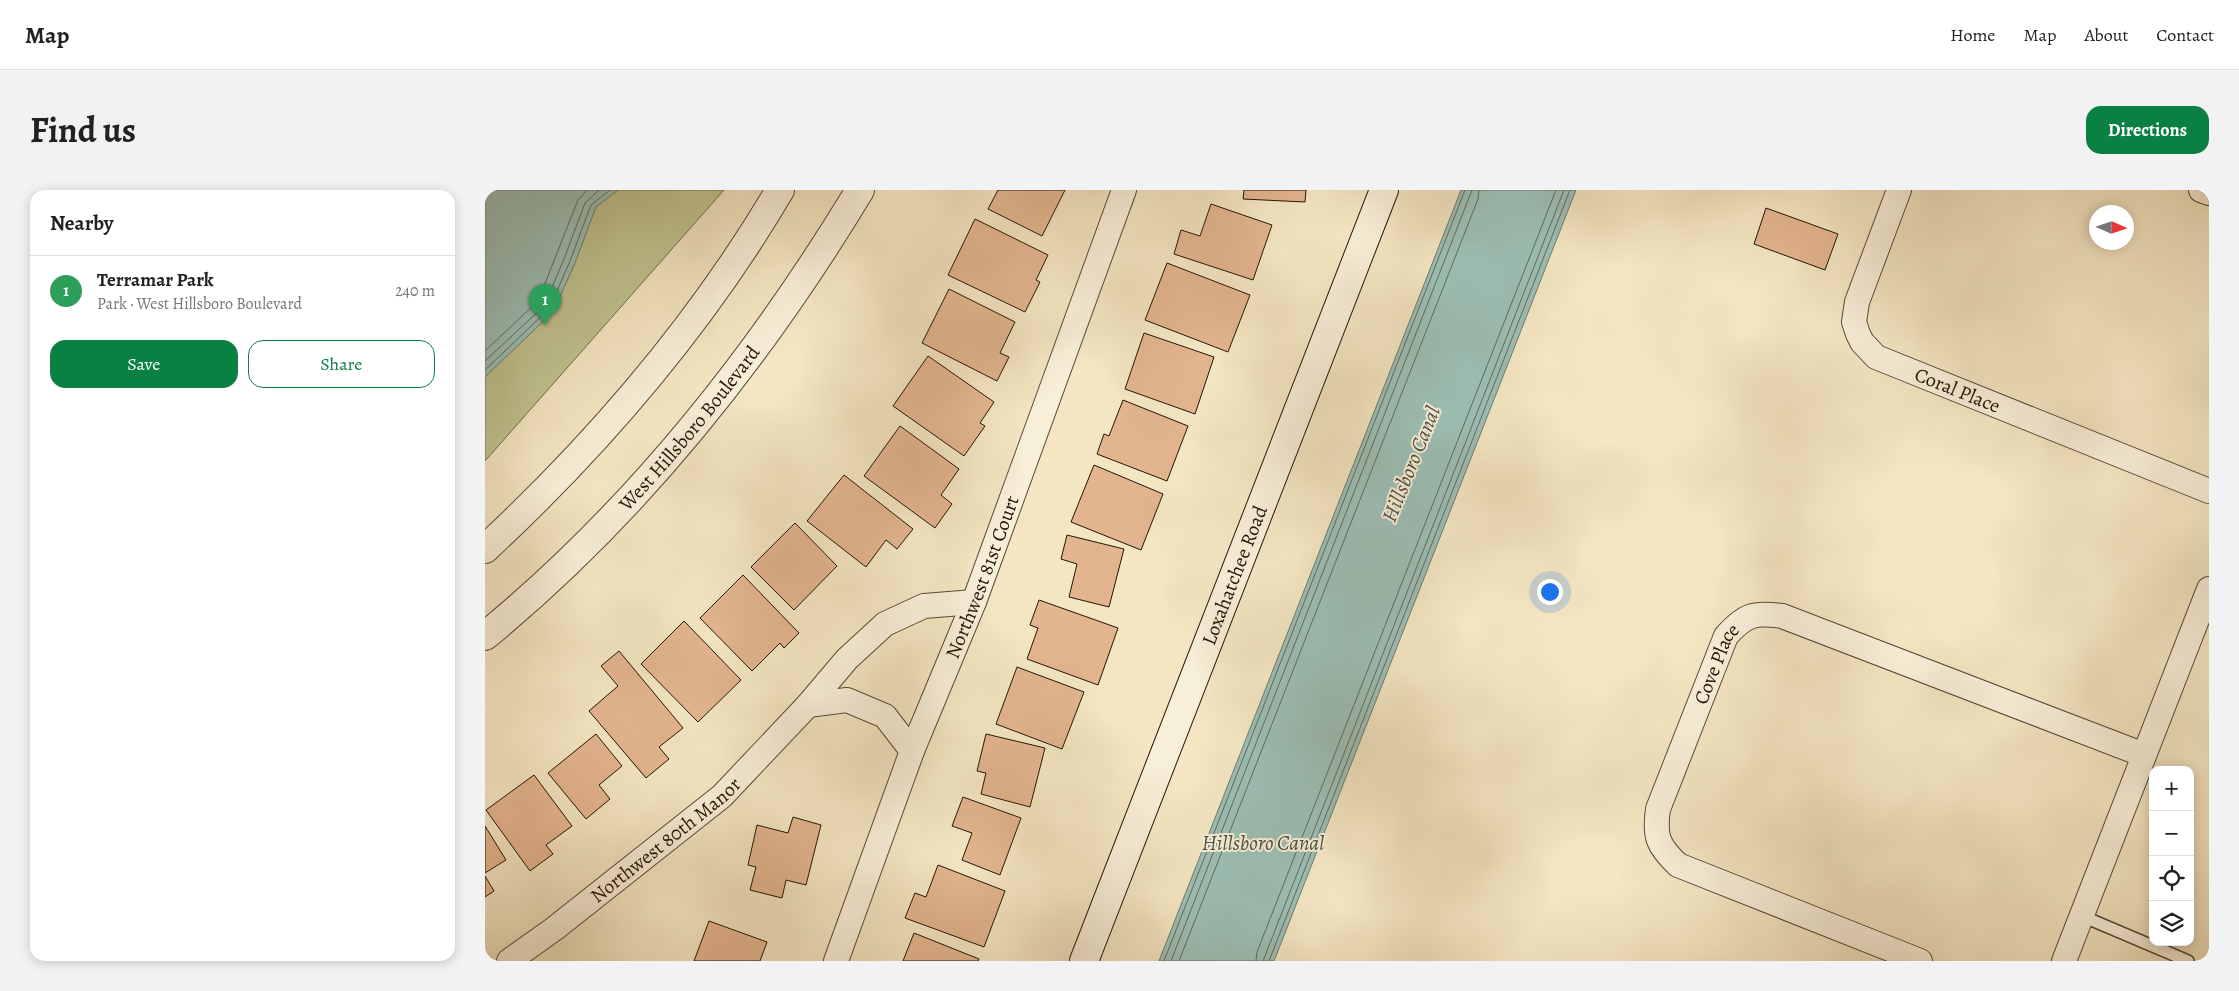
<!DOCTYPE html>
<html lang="en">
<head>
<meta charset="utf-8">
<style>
  :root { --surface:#fff; --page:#f2f2f2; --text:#222; --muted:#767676; --line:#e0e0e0; --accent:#0b8043 }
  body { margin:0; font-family:Alegreya,serif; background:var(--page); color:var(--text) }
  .controls { position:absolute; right:15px; bottom:15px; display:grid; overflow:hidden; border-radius:10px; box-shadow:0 2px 12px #0003 }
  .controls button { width:45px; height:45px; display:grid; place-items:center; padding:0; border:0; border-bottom:1px solid var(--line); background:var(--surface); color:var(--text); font:25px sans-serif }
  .compass { position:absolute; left:1604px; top:15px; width:45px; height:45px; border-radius:50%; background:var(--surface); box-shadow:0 2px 12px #0003; rotate:93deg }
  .you { position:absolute; left:1064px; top:401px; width:18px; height:18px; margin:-12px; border:4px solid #fff; border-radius:50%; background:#1a73e8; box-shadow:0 0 0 8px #1a73e833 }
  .badge { display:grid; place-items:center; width:32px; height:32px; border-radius:50%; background:var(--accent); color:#fff; font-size:16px; font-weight:700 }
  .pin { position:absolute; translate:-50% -41px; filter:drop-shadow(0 1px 2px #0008) }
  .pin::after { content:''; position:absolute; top:26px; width:18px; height:15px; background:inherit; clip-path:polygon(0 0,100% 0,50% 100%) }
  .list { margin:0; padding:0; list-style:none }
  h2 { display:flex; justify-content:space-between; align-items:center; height:65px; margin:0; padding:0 20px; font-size:21px }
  h2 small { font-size:16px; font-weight:400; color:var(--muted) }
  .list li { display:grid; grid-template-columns:32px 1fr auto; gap:15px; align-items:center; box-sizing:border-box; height:70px; padding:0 20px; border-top:1px solid var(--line) }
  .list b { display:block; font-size:19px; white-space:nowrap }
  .list p { margin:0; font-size:16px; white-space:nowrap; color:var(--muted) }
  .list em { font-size:16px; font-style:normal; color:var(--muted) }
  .actions { display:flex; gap:10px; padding:15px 20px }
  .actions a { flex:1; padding:11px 0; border:1px solid var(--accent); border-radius:15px; text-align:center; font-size:18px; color:var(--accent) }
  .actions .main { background:var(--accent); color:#fff }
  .icon { flex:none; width:28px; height:28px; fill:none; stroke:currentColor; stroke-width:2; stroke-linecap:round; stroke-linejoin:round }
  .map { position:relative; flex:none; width:1724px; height:771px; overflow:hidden; border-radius:15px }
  header { display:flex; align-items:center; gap:30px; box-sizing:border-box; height:70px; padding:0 25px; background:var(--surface); border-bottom:1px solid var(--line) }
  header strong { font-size:24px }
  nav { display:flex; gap:28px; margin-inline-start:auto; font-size:18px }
  .intro { display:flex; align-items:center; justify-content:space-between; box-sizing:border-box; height:120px; padding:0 30px }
  h1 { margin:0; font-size:35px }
  .button { padding:12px 22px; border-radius:15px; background:var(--accent); color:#fff; font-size:18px; font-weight:700 }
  main { display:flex; gap:30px; padding:0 30px }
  aside { flex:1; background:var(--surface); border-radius:15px; box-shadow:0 2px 12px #0003 }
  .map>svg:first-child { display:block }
  .green { fill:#c0c390; stroke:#726c4c }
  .water { fill:#9cbfb5; stroke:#6c7b6f }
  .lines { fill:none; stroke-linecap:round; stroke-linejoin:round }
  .shore { stroke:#606a5e; stroke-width:1 }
  .building { fill:#e3b58f; stroke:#241507 }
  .service-casing { stroke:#584936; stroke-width:14 }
  .minor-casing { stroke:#584936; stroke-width:26 }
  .tertiary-casing { stroke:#584936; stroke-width:30 }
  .secondary-casing { stroke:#241507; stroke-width:30 }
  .service { stroke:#f8efd8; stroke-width:11 }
  .minor { stroke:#f8efd8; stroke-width:24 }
  .tertiary { stroke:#f8efd8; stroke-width:28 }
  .secondary { stroke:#f8efd8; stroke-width:28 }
  .labels { text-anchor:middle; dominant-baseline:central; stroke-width:4; stroke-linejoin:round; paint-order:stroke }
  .street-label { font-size:20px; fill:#241507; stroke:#f8efd8 }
  .water-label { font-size:21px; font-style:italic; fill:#4e5044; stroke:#f8efd8 }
</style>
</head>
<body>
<header>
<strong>Map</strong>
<nav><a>Home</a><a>Map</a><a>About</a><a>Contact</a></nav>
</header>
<div class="intro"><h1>Find us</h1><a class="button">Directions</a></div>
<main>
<aside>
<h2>Nearby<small></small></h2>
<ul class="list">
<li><span class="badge" style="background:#2e9e5b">1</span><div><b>Terramar Park</b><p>Park · West Hillsboro Boulevard</p></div><em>240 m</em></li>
</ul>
<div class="actions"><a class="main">Save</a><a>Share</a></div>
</aside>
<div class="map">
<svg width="1724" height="771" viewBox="0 0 1724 771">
  <rect width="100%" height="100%" fill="#f4e6c3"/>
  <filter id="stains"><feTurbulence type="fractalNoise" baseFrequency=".004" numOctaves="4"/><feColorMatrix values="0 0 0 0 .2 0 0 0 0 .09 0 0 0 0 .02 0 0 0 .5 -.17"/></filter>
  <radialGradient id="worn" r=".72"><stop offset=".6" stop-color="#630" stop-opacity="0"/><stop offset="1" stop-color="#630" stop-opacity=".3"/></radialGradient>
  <path class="green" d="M0,0H239L0,271Z"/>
  <g class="water">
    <path d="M0,0H133L111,17L90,73L68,122L0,187Z"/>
    <path d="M976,0H1091L789,771H674Z"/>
  </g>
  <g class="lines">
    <g class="shore">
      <path d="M0,161L53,111L93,10L102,0"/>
      <path d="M0,171L59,116L79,69L100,13L114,0"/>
      <path d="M0,180L64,119L85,71L106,15L125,0"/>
      <path d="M679,771L980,0"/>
      <path d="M686,771L987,0"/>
      <path d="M694,771L993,9L994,0"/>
      <path d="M771,771L772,762L1071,0"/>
      <path d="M778,771L1079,0"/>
      <path d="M784,771L1085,0"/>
    </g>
  </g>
  <g class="building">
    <path d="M513,0H580L557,46L503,19Z"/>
    <path d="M759,0H821L820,12L758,9Z"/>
    <path d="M726,14L787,35L768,90L689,64L696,40L715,46Z"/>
    <path d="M1281,18L1353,44L1340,80L1269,54Z"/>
    <path d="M490,29L563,65L551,90L555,92L540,122L463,85Z"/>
    <path d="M682,73L765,105L743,162L660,130Z"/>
    <path d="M464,99L530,132L515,163L524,167L512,191L437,153Z"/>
    <path d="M659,143L729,167L710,224L640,199Z"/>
    <path d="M443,166L509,212L495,233L500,236L479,266L408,216Z"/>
    <path d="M638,210L703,236L682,291L612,264L619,244L624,246Z"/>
    <path d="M415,236L474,279L456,305L467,314L450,338L379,286Z"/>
    <path d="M609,275L678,304L656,360L586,332Z"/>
    <path d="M359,285L428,339L412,359L401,350L381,377L322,331Z"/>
    <path d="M310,333L352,376L309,420L266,377Z"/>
    <path d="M582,345L639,359L624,417L584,407L592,374L576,369Z"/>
    <path d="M258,385L314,443L299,458L295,453L267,481L215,428Z"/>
    <path d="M554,410L633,438L613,495L542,469L553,438L545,435Z"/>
    <path d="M199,431L256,490L213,532L156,474Z"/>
    <path d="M134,461L198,538L174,557L184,569L161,588L104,521L133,496L116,476Z"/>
    <path d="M532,477L599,502L577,559L511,534Z"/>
    <path d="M111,544L137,576L114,595L125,609L101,629L63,583Z"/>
    <path d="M501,544L560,558L545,617L496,604L501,583L492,581Z"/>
    <path d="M49,585L87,636L61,655L68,664L45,681L1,620Z"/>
    <path d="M478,607L536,628L515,685L477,670L487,643L467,636Z"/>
    <path d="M308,627L336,635L321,695L301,690L297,708L265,700L271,677L263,675L272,635L303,643Z"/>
    <path d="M0,636L21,670L0,683Z"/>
    <path d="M453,675L520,701L499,757L420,728L430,703L441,707Z"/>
    <path d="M0,686L9,701L0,707Z"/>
    <path d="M224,731L282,752L275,771H209Z"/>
    <path d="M429,743L494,769L493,771H418Z"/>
  </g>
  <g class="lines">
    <g class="service-casing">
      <path id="service" d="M1597,726L1703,771"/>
    </g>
    <g class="minor-casing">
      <g id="minor">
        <path id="s1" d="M1414,0L1372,112L1369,132L1373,144L1377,152L1391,167L1724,301"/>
        <path d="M1716,0L1724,3"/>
        <path d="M323,515L362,510L400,526L427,561"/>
        <path id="s2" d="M24,771L69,739L237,606L323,515L362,469L400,434L439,416L489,412"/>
        <path id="s3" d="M351,771L427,561L489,412L639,0"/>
        <path id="s4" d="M1435,771L1193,675C1173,656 1169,647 1173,619L1241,446C1260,425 1268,422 1297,426L1659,565"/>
        <path d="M1579,771L1724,399"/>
      </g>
    </g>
    <g class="tertiary-casing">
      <g id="tertiary">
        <path d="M0,359C114,253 216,134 295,0"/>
        <path id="s5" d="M0,446C151,322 274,167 375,0"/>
      </g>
    </g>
    <g class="secondary-casing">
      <g id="secondary">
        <path id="s6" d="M599,771L899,0"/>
      </g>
    </g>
    <use href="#service" class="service"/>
    <use href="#minor" class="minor"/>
    <use href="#tertiary" class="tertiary"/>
    <use href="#secondary" class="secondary"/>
  </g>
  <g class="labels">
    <g class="street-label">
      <text stroke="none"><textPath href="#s1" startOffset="270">Coral Place</textPath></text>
      <text stroke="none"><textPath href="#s5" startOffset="292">West Hillsboro Boulevard</textPath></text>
      <text stroke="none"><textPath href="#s3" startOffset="411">Northwest 81st Court</textPath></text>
      <text stroke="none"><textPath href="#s6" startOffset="414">Loxahatchee Road</textPath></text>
      <text stroke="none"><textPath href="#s4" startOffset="480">Cove Place</textPath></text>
      <text stroke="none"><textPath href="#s2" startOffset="198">Northwest 80th Manor</textPath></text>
    </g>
    <g class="water-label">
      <text transform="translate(926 274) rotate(-68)">Hillsboro Canal</text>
      <text x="778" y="653">Hillsboro Canal</text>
    </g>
  </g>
  <rect width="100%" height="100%" filter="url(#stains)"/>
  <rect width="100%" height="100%" fill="url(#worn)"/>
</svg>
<div class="controls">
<button>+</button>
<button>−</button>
<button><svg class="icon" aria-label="locate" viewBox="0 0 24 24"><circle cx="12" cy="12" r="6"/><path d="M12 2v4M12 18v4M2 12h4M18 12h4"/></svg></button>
<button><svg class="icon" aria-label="layers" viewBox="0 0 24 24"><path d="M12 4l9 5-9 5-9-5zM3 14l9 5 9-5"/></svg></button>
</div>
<svg class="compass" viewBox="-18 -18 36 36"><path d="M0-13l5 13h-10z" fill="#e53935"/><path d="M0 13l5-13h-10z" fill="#767676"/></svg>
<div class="you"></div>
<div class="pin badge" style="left:60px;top:135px;background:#2e9e5b">1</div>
</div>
</main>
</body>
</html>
